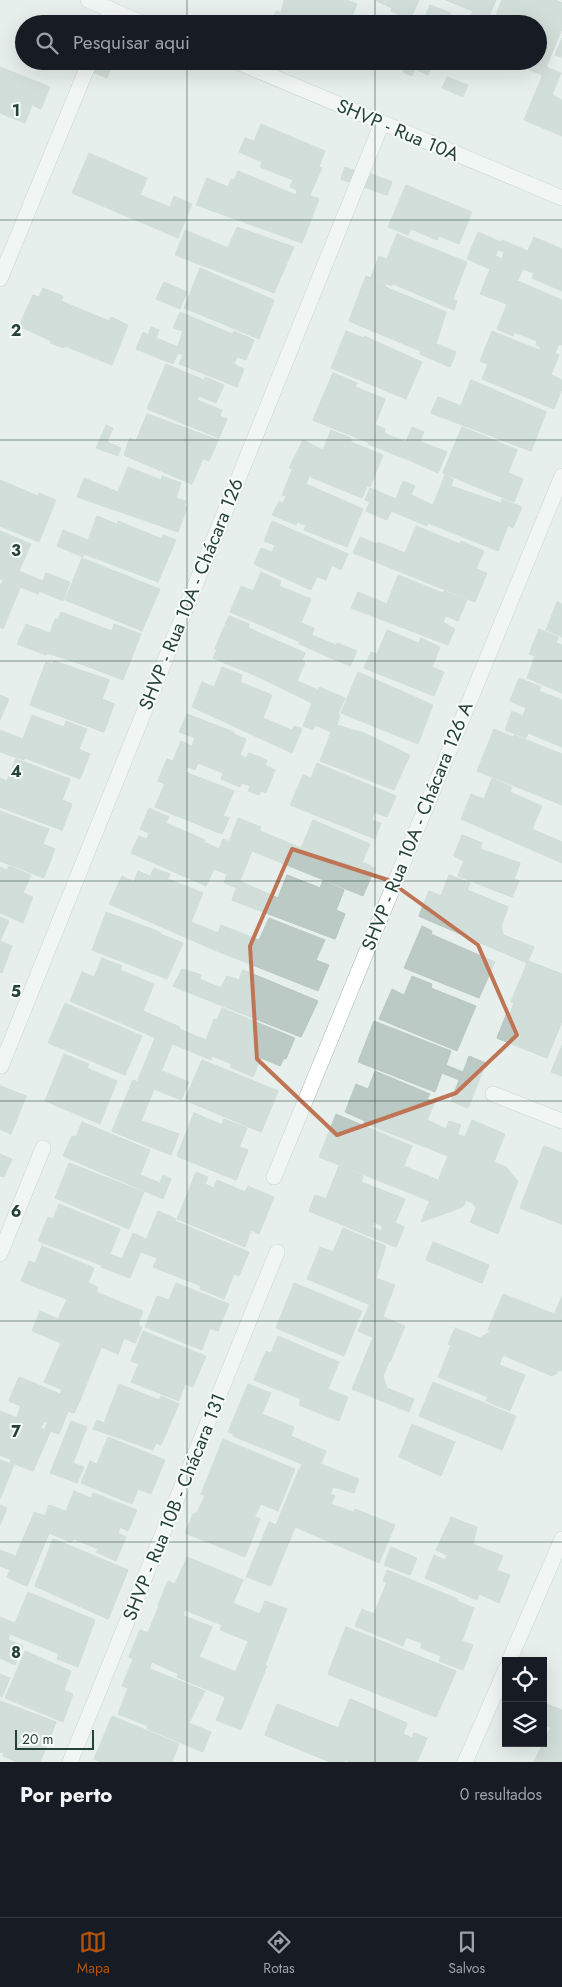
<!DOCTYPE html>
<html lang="pt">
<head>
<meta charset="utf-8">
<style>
  :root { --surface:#171b24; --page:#20242c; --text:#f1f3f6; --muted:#9ea1a6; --line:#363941; --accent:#b45309 }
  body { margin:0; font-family:Jost,sans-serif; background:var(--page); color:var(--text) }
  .controls { position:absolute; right:15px; bottom:15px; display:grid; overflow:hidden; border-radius:0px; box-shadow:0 5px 20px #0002 }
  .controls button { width:45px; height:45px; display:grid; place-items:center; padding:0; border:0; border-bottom:1px solid var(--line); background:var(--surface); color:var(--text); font:25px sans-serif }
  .scale { position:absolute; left:15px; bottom:12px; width:79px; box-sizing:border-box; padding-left:5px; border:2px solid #24423a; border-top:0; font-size:14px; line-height:18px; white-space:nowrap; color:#24423a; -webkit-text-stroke:4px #f7fbf9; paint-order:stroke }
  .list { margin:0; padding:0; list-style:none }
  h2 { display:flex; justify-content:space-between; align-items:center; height:65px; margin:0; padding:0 20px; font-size:21px }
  h2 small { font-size:16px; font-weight:400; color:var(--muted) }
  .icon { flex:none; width:28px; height:28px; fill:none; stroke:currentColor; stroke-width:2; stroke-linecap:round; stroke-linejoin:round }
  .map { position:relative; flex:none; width:562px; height:1762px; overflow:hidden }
  .search { position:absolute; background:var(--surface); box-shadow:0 5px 20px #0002; left:15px; right:15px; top:15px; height:55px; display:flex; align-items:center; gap:12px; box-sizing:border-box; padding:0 18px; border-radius:28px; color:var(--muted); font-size:19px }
  .sheet { height:155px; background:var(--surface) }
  nav { display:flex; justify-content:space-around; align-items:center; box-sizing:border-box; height:70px; border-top:1px solid var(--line); background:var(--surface); font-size:14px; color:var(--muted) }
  nav a { display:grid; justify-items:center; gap:2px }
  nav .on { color:var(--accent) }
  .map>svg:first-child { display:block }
  .building { fill:#bbcac4; stroke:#b8c9c2; fill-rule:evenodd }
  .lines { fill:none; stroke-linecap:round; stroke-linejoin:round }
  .minor-casing { stroke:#a8b8b2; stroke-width:16 }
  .minor { stroke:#fff; stroke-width:15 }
  .marked { fill:none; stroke:#c07456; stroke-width:4; stroke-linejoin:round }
  .grid { fill:none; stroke:#24423a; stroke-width:1; stroke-opacity:0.55 }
  .labels { text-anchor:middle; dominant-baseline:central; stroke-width:4; stroke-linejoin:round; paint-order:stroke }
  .street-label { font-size:19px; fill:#24423a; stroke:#f7fbf9 }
  .grid-label { font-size:16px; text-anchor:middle; font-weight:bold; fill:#24423a; stroke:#f7fbf9; stroke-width:4; stroke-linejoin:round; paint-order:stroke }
</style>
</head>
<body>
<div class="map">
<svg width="562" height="1762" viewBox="0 0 562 1762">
  <rect width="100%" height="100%" fill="#e6efeb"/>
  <g class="building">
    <path d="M284,0H346L357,4L349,23L351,24H290L292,21L284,18L282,24H279L272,21L276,11L281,13Z"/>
    <path d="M375,0H419L410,19L391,11L392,8Z"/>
    <path d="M375,0H419L410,19L391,11L392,8Z"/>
    <path d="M446,0H496L488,18L486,16L483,22L487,24H475L469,20L473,11Z"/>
    <path d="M446,0H496L488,18L486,16L483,22L487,24H475L469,20L473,11Z"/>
    <path d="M502,0H555L562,3V28L543,75L528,69L532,61H538V24H493Z"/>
    <path d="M502,0H555L562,3V28L543,75L528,69L532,61H538V24H493Z"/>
    <path d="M430,5L451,13L446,24H422Z"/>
    <path d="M562,38V57L555,55Z"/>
    <path d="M66,61H111L113,62L107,78Z"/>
    <path d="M407,61H431L433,62L428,75L415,69L412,76L403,72Z"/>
    <path d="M0,67L50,87L41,109L32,105L25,123L0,113Z"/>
    <path d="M546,67L561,73L552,95L562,100V136L524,120Z"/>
    <path d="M447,77L468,85L463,97L442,88Z"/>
    <path d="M261,124L325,151L319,167L322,168L310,195L290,187L293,180L260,167L262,162L239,152L245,138L254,141Z"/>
    <path d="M89,153L147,178L140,195L170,207L174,196L192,204L178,238L72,193Z"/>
    <path d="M345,167L370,177L371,174L392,182L387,195L341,179Z"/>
    <path d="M345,167L370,177L371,174L392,182L387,195L341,179Z"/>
    <path d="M238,171L296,195L297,190L319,199L302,243L196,205L207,178L228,187L231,179L234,180Z"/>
    <path d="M406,185L472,212L459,244L439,236L437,240L411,229L408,235L388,227Z"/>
    <path d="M237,227L294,247L274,293L175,255L185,230L228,248Z"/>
    <path d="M478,232L501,242L490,269L467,259Z"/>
    <path d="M397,234L467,262L453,299L457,301L454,310L393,284L392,286L371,277L379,256L387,259Z"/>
    <path d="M534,237L562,249V291L532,278L534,273L523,269L518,280L490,269L496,256L502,259L504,252L498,250L502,240L528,251Z"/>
    <path d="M200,268L274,300L259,339L184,308Z"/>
    <path d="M490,269L562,300V345L559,344L555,353L536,345L537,341L514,332L513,336L497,329L507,304L480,294Z"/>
    <path d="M366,276L386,285L385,287L446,312L436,344L456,352L450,367L420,354L421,351L349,321Z"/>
    <path d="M366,276L386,285L385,287L446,312L436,344L456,352L450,367L420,354L421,351L349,321Z"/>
    <path d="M164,282L187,292L180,309L156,299Z"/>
    <path d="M43,288L63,296L61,301L109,321L111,317L128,325L112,365L65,346L64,348L50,343L51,341L19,326L33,295L39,297Z"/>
    <path d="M180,312L232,334L234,331L254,340L246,360L237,357L234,364L244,369L237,387L179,364L183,355L176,352L183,331L173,328Z"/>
    <path d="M151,327L159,330L156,338L178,347L176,352L178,353L173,364L136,349L143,332L148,335Z"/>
    <path d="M346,331L364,338V336L422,362L406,399L331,368Z"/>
    <path d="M492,331L539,350L541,347L559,355L551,375L562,380V389L554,409L482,379L488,364L480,361Z"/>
    <path d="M166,364L204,380L205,377L224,385L216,403L199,396L197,400L222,410L220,416L227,419L219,438L147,409Z"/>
    <path d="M333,373L357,383L355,387L385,399L368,442L313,420Z"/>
    <path d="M333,373L357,383L355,387L385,399L368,442L313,420Z"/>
    <path d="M471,380L546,412L531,451L431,413L438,397L461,406Z"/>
    <path d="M471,380L546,412L531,451L431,413L438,397L461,406Z"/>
    <path d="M147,414L218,440L209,461L203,458L192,484L124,455L130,438L136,441Z"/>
    <path d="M147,414L218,440L209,461L203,458L192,484L124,455L130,438L136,441Z"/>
    <path d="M106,425L113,428L107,442L121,448L118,456L96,448Z"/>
    <path d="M376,425L385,429L384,433L406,442L412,427L424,432L411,461L368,444Z"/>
    <path d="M462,427L517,450L508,473L523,479L514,502L443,473Z"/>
    <path d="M462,427L517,450L508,473L523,479L514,502L443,473Z"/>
    <path d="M331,430L351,438V442L383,455L370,487L367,486L362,498L289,468L303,440L323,450Z"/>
    <path d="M419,441L447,452L438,473L411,461Z"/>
    <path d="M128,467L161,480L162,476L181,483L176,498L186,501L184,506L187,508L178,532L77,497L84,478L118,492Z"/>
    <path d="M292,470L309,477L306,484L363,509L347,547L304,530L306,525L297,522L296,525L272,515L279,501L283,503L286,496L282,495Z"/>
    <path d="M445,475L453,479L451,486L501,503L502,499L522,507L513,528L508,526L498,551L428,523L427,526L391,511L403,481L415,486L411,495L433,505Z"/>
    <path d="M0,480L38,496L39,493L56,500L39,542L0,526Z"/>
    <path d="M370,488L396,499L391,511L365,500Z"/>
    <path d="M370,502L391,511L387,520L366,511Z"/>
    <path d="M370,502L391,511L387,520L366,511Z"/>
    <path d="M97,516L117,524L118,521L162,539L163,535L176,540L158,582L84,554L83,557L57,546L63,530L88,540Z"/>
    <path d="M272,521L348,554L341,570L332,565L326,580L317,577L311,590L254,564L261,548L272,552L275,545L264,541Z"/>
    <path d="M416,526L460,544L461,541L484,551L476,569L487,573L475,602L371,560L378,542L405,553Z"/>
    <path d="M0,531L31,544L19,571L43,581L38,594L0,579Z"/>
    <path d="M360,537L377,544L371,560L353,553Z"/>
    <path d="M82,558L160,589L142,631L65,600Z"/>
    <path d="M261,572L281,581L279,586L311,599L301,623L314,628L312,635L336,645L331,658L299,644L300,642L230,612L241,586L253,591Z"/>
    <path d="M46,573L70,582L63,601L39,591Z"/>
    <path d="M398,575L443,593L444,591L467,600L458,621L446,616L443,622L437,619L455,629L448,645L351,608L358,592L387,604Z"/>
    <path d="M3,581L20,588L3,629L0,627V585Z"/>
    <path d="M557,602L562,604V637L546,630Z"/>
    <path d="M61,612L112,631L114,624L141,634L123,680L81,664L47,653L46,655L17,644L26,624L50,633L55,619L58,620Z"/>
    <path d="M229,616L249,624L248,628L305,653L302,660L305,662L297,681L318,690L312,703L257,676L213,658L217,650L215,649Z"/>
    <path d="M229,616L249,624L248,628L305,653L302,660L305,662L297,681L318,690L312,703L257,676L213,658L217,650L215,649Z"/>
    <path d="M539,629L558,637L556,643L562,645V693L527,678L535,656L529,654Z"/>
    <path d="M387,630L419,643L421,638L440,647L432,667L444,672L434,696L364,668L371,652L377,654Z"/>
    <path d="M337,643L357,651L350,666L331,658Z"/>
    <path d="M54,661L109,680L102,699L114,704L104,732L30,705L46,662L53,664Z"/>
    <path d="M54,661L109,680L102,699L114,704L104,732L30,705L46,662L53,664Z"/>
    <path d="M222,667L242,675L240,682L272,695L263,718L292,730L294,726L302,729L292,753L192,707L202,682L214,687Z"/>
    <path d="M358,672L433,705L418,744L341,713Z"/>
    <path d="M519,678L541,687L539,691L562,700V747L528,733L526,738L505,730L512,711L523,716L526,708L510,701Z"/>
    <path d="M319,687L345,698L338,714L312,703Z"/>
    <path d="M0,695L9,699L0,720Z"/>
    <path d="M312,703L340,715L337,725L364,733L410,755L394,790L320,761L331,732L315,725L313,730L303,726Z"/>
    <path d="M187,714L234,732V734L246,739L240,755L246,758L249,753L267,760L265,765L275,770L266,793L261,791L259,795L248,791L250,786L242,783L240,787L221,779L223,773L198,763L195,770L173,761L181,741L192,746L195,738L179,732Z"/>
    <path d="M32,715L64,727L66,721L87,729L79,749L90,754L80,779L25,758L24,760L0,752V730L23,739Z"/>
    <path d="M494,729L513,737L514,735L562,754V805L477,771Z"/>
    <path d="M16,759L70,779L62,800L72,804L62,830L0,807V778L7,781Z"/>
    <path d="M16,759L70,779L62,800L72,804L62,830L0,807V778L7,781Z"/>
    <path d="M167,759L187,767L185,772L234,791L223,816L229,818L222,834L155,807L165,784L158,781Z"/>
    <path d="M167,759L187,767L185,772L234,791L223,816L229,818L222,834L155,807L165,784L158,781Z"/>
    <path d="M317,763L396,796L387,817L374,812L372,820L381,823L375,839L290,805L303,775L311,778Z"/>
    <path d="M492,778L512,787L510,792L542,806L532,829L562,842V863L461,819L471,794L484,799Z"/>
    <path d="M149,808L169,817L166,823L205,840L204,842L219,849L223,839L252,851L237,888L224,883L227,874L214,869L206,886L131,853L139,836L147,839L149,833L140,829Z"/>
    <path d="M0,811L49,829L43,844L55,849L44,878L0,861Z"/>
    <path d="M238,818L261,827L252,851L229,842Z"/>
    <path d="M313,820L370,844L362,862L375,868L363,896L252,851L260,831L301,848Z"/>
    <path d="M462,835L482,843L480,849L520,863L514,879L519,881L512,897L458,876L464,861L454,856Z"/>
    <path d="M462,835L482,843L480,849L520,863L514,879L519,881L512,897L458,876L464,861L454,856Z"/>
    <path d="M9,866L31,875L23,893L33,897L23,923L0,913V867L7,870Z"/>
    <path d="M154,868L170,874L168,879L203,893L191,922L218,933L212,949L109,904L122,876L134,882L138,871L150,876Z"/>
    <path d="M287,875L320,888L323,881L344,890L336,910L345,914L335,939L232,900L239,881L278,898Z"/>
    <path d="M287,875L320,888L323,881L344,890L336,910L345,914L335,939L232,900L239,881L278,898Z"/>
    <path d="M449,875L470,883L467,890L508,907L501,926L503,935L534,947L527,963L419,916L429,891L441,896Z"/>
    <path d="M449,875L470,883L467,890L508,907L501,926L503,935L534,947L527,963L419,916L429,891L441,896Z"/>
    <path d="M106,912L160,932V934L183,943L167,979L92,950Z"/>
    <path d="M0,917L9,921L0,941L12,946L2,973L0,972Z"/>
    <path d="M269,918L325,940L316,960L329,965L318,991L212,949L221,925L259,940Z"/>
    <path d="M422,926L432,931L431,934L495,962L479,998L404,968Z"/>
    <path d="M102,958L122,966L120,970L154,984L143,1011L180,1027L172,1045L70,1001L82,972L94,977Z"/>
    <path d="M528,961L562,974V1021L547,1058L497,1038L507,1013L510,1014L514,1003L511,1002Z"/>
    <path d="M528,961L562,974V1021L547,1058L497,1038L507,1013L510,1014L514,1003L511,1002Z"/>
    <path d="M182,969L201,975L193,994L173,986Z"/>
    <path d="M182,969L201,975L193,994L173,986Z"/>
    <path d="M243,970L318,1001L301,1037L193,994L199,979L221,988L227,976L239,980Z"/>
    <path d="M243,970L318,1001L301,1037L193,994L199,979L221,988L227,976L239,980Z"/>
    <path d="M412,976L432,984L431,988L476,1006L457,1051L379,1019L392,989L404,995Z"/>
    <path d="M65,1003L142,1036L125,1075L48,1043Z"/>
    <path d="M222,1008L295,1038L286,1059L284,1058L280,1066L261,1058L253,1077L230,1067L232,1064L212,1056L211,1060L173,1044L179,1029L206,1040L214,1019L217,1020Z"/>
    <path d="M374,1021L451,1051L446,1065L463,1072L469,1056L486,1063L468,1108L451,1101L459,1080L442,1073L435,1092L358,1062Z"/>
    <path d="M155,1038L172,1045L154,1089L137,1082Z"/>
    <path d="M562,1045V1076L551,1072Z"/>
    <path d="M64,1054L89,1064L87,1068L117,1081L100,1124L45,1101Z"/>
    <path d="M202,1060L278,1091L261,1132L185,1100Z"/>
    <path d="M202,1060L278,1091L261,1132L185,1100Z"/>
    <path d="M162,1071L189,1082L181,1100L154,1089Z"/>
    <path d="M375,1071L430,1094L427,1099L435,1102L427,1120L446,1129L445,1131L449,1121L461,1125L448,1156L364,1123L365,1121L345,1112L356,1084L368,1089Z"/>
    <path d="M133,1080L154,1089L133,1140L112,1131Z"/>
    <path d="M133,1080L154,1089L133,1140L112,1131Z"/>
    <path d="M0,1086L26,1096L11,1134L0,1129Z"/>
    <path d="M0,1086L26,1096L11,1134L0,1129Z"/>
    <path d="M194,1113L222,1125L224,1119L247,1128L239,1147L248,1150L236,1180L177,1156Z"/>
    <path d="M194,1113L222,1125L224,1119L247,1128L239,1147L248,1150L236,1180L177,1156Z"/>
    <path d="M336,1114L412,1146L404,1166L438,1180L430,1201L319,1157Z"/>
    <path d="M472,1120L505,1134L494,1162L506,1167L518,1181L498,1234L470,1222L476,1209L473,1203L466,1200L463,1207L421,1222L457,1134L465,1137Z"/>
    <path d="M142,1121L179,1134L171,1155L133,1140Z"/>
    <path d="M82,1122L150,1150L140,1175L160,1183L163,1175L171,1179L163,1199L63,1156L72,1136L76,1137Z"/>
    <path d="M544,1146L562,1153V1224L520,1208Z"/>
    <path d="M544,1146L562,1153V1224L520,1208Z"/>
    <path d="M0,1154L12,1159L4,1177L0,1176Z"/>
    <path d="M69,1163L144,1192L129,1229L55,1198Z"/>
    <path d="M339,1166L363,1176L361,1182L405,1199L395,1223L404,1227L396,1247L309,1211L315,1195L326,1199ZM374,1222L383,1226L381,1231L372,1227Z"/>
    <path d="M339,1166L363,1176L361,1182L405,1199L395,1223L404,1227L396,1247L309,1211L315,1195L326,1199ZM374,1222L383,1226L381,1231L372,1227Z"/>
    <path d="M196,1172L208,1177L205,1184L214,1188L217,1180L245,1192L248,1186L274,1197L259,1234L251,1230L245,1247L177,1219Z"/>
    <path d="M59,1204L120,1229L110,1254L122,1259L133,1233L146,1239L130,1278L101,1267V1265L38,1241L48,1217L53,1219Z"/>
    <path d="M158,1211L176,1219L175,1221L249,1252L239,1276L234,1274L224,1299L200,1289L201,1286L153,1267L157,1258L141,1252Z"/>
    <path d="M343,1228L386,1246L376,1278L395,1285L385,1311L307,1279L320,1247L333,1252Z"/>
    <path d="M433,1242L489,1265L482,1283L426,1260Z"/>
    <path d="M433,1242L489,1265L482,1283L426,1260Z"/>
    <path d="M42,1246L94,1268L88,1283L98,1287L96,1292L120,1302L114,1318L21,1281L29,1261L35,1263Z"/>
    <path d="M176,1283L229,1304L218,1331L210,1328L202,1350L145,1327L157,1296L169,1300Z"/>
    <path d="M294,1283L362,1311L344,1356L276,1328Z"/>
    <path d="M503,1294L562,1317V1371L558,1370L556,1374L552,1376L503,1355L499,1365L448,1344L455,1328L480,1338L491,1331L488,1330Z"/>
    <path d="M562,1296V1316L555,1313Z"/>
    <path d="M67,1299L114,1318L97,1358L32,1331L40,1311L58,1319Z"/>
    <path d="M120,1302L143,1311L138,1325L115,1315Z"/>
    <path d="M370,1304L385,1311L374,1338L358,1331Z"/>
    <path d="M115,1315L142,1327L135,1343L124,1338L118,1354L102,1347Z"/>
    <path d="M115,1315L142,1327L135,1343L124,1338L118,1354L102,1347Z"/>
    <path d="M382,1316L405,1326L390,1362L367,1352Z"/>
    <path d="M143,1331L206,1356L193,1387L185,1384L179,1401L131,1382L139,1364L131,1361Z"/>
    <path d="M278,1336L339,1362L328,1389L348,1397L339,1421L299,1405L301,1399L254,1380L266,1351L271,1353Z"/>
    <path d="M61,1343L97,1358L81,1398L44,1382Z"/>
    <path d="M451,1345L525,1375L510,1411L486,1401L488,1397L438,1377Z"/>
    <path d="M367,1352L389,1361L383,1376L387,1388L414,1399L409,1412L352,1389Z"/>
    <path d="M19,1377L60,1394L62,1390L81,1398L74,1413L68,1411L59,1434L45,1429L48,1422L44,1421L41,1427L17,1417L21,1406L9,1401Z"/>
    <path d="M19,1377L60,1394L62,1390L81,1398L74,1413L68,1411L59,1434L45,1429L48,1422L44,1421L41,1427L17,1417L21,1406L9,1401Z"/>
    <path d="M433,1382L516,1416L502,1450L419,1416Z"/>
    <path d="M119,1384L159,1400L161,1396L179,1404L161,1445L156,1443L153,1450L93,1429L97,1420L104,1423Z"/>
    <path d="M248,1384L271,1393L262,1414L294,1427L291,1436L326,1451L316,1476L300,1469L302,1464L233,1436V1434L228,1432Z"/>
    <path d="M0,1411L50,1432L33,1471L10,1462L11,1459L0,1455Z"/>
    <path d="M0,1411L50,1432L33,1471L10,1462L11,1459L0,1455Z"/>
    <path d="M71,1421L87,1427L73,1463L84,1467L77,1483L50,1473Z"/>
    <path d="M412,1424L455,1442L441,1476L399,1457Z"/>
    <path d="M108,1437L165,1460L151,1494L138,1489L132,1504L81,1483L90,1461L97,1464Z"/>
    <path d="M223,1439L295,1469L278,1511L261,1504L255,1516L201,1494Z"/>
    <path d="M0,1460L14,1465L0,1499Z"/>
    <path d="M321,1464L359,1479L354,1493L333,1487L330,1494L335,1496L331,1504L353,1512L355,1509L395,1525L379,1563L295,1527Z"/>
    <path d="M299,1469L316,1476L293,1532L276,1525Z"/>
    <path d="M74,1491L91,1498L93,1493L137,1510L128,1531L120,1527L118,1533L126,1537L116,1561L96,1552L98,1549L74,1539L71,1542L29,1525L34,1512L45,1516L49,1505L66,1511Z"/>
    <path d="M205,1496L260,1519L245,1557L185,1533L193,1514L197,1513Z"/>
    <path d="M0,1505L7,1508L0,1525Z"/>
    <path d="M451,1517L477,1527L473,1544L503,1556L497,1570L510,1575L499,1603L479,1594L477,1600L425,1578L434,1555L445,1560L447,1555L436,1550Z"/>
    <path d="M269,1522L293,1532L271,1586L246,1577Z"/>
    <path d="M29,1525L49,1533L27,1586L7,1577Z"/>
    <path d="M29,1525L49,1533L27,1586L7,1577Z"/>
    <path d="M53,1539L128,1570L108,1619L35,1586Z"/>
    <path d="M53,1539L128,1570L108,1619L35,1586Z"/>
    <path d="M391,1547L417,1558L410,1575L384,1565Z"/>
    <path d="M0,1550L16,1556L10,1570L0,1566Z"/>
    <path d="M187,1557L243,1580L233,1603L260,1614L248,1641L220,1630L222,1625L185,1610L183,1615L158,1605L168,1581L175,1584Z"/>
    <path d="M387,1570L458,1599L457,1601L474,1608L462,1641L473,1645L463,1670L439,1661L441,1656L421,1648L422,1643L406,1637L403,1646L355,1626L362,1609L374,1614L387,1582L383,1581Z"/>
    <path d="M28,1592L95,1620L78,1667L57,1659L59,1654L10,1634L8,1640L0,1636V1617L15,1623Z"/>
    <path d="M265,1601L287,1609L265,1665L242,1656Z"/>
    <path d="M159,1606L212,1627L199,1657L236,1672L226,1697L177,1677L179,1674L152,1662L150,1666L129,1657L140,1630L148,1633Z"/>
    <path d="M159,1606L212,1627L199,1657L236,1672L226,1697L177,1677L179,1674L152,1662L150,1666L129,1657L140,1630L148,1633Z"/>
    <path d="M346,1627L456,1671L436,1717L328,1674Z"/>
    <path d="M346,1627L456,1671L436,1717L328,1674Z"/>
    <path d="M0,1636L23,1646L15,1665L0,1658Z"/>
    <path d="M25,1651L71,1671L64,1690L73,1694L63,1722L5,1698Z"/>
    <path d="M242,1656L267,1666L241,1730L216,1720Z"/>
    <path d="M133,1659L151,1666L150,1669L205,1691L189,1723L211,1732L203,1752L147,1729L148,1726L118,1714L128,1688L122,1686Z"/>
    <path d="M0,1674L10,1678L2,1697L0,1696Z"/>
    <path d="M350,1699L407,1723L403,1734L412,1738L414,1733L427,1738L417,1762H351L345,1760L344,1762H330L265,1735L277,1704L338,1728Z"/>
    <path d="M350,1699L407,1723L403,1734L412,1738L414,1733L427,1738L417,1762H351L345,1760L344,1762H330L265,1735L277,1704L338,1728Z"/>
    <path d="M0,1701L56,1722L40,1762H17L3,1756L4,1753L0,1752Z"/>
    <path d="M0,1701L56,1722L40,1762H17L3,1756L4,1753L0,1752Z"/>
    <path d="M543,1703L562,1710V1762H534L551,1727L543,1724Z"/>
    <path d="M543,1703L562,1710V1762H534L551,1727L543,1724Z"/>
    <path d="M112,1716L179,1744L172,1762H101L94,1759Z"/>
  </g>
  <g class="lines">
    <g class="minor-casing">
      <g id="minor">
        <path d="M88,0L145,24"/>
        <path d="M105,24L111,9"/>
        <path d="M235,61L562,198"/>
        <path d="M0,279L90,61"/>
        <path d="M1,1066L382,123"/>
        <path d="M493,1094L562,1121"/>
        <path d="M274,1177L562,476"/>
        <path d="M0,1254L43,1148"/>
        <path d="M509,1661L562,1539"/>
        <path d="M70,1762L277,1252"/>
        <path d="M465,1762L506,1669"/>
      </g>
    </g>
    <use href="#minor" class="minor"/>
  </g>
  <path d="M0 0H562V1762H0ZM292,849L388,880L478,945L517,1035L456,1093L337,1135L257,1059L250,946Z" fill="#e6efeb" fill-opacity=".55" fill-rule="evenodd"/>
  <path class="marked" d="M292,849L388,880L478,945L517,1035L456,1093L337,1135L257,1059L250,946Z"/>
  <path class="grid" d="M187,0V24M375,0V24M187,61V1762M375,61V1762M0,220H562M0,440H562M0,661H562M0,881H562M0,1101H562M0,1321H562M0,1542H562"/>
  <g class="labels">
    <g class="street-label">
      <text transform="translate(398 130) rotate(23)">SHVP - Rua 10A</text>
      <text transform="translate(191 594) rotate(-68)">SHVP - Rua 10A - Chácara 126</text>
      <text transform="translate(417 826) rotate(-68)">SHVP - Rua 10A - Chácara 126 A</text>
      <text transform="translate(174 1507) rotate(-68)">SHVP - Rua 10B - Chácara 131</text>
    </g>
  </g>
  <g class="grid-label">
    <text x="16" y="116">1</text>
    <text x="16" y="336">2</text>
    <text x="16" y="556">3</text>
    <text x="16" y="777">4</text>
    <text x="16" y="997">5</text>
    <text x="16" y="1217">6</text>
    <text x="16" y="1437">7</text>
    <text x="16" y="1658">8</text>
  </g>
</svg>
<div class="controls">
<button><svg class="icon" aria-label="locate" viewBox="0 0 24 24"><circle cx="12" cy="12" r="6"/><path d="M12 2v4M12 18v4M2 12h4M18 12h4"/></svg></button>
<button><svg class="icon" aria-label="layers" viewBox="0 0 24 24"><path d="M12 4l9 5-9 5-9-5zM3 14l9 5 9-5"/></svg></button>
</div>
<div class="scale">20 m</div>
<div class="search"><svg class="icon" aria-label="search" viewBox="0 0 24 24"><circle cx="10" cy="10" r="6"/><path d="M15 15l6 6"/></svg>Pesquisar aqui</div>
</div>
<section class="sheet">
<h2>Por perto<small>0 resultados</small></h2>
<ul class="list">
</ul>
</section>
<nav>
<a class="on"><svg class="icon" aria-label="map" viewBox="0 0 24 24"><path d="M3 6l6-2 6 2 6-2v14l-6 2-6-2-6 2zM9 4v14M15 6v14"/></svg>Mapa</a>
<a><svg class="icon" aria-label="directions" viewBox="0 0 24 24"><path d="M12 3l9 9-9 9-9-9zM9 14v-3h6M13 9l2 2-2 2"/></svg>Rotas</a>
<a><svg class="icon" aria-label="saved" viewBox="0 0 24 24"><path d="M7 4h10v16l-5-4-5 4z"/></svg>Salvos</a>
</nav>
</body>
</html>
